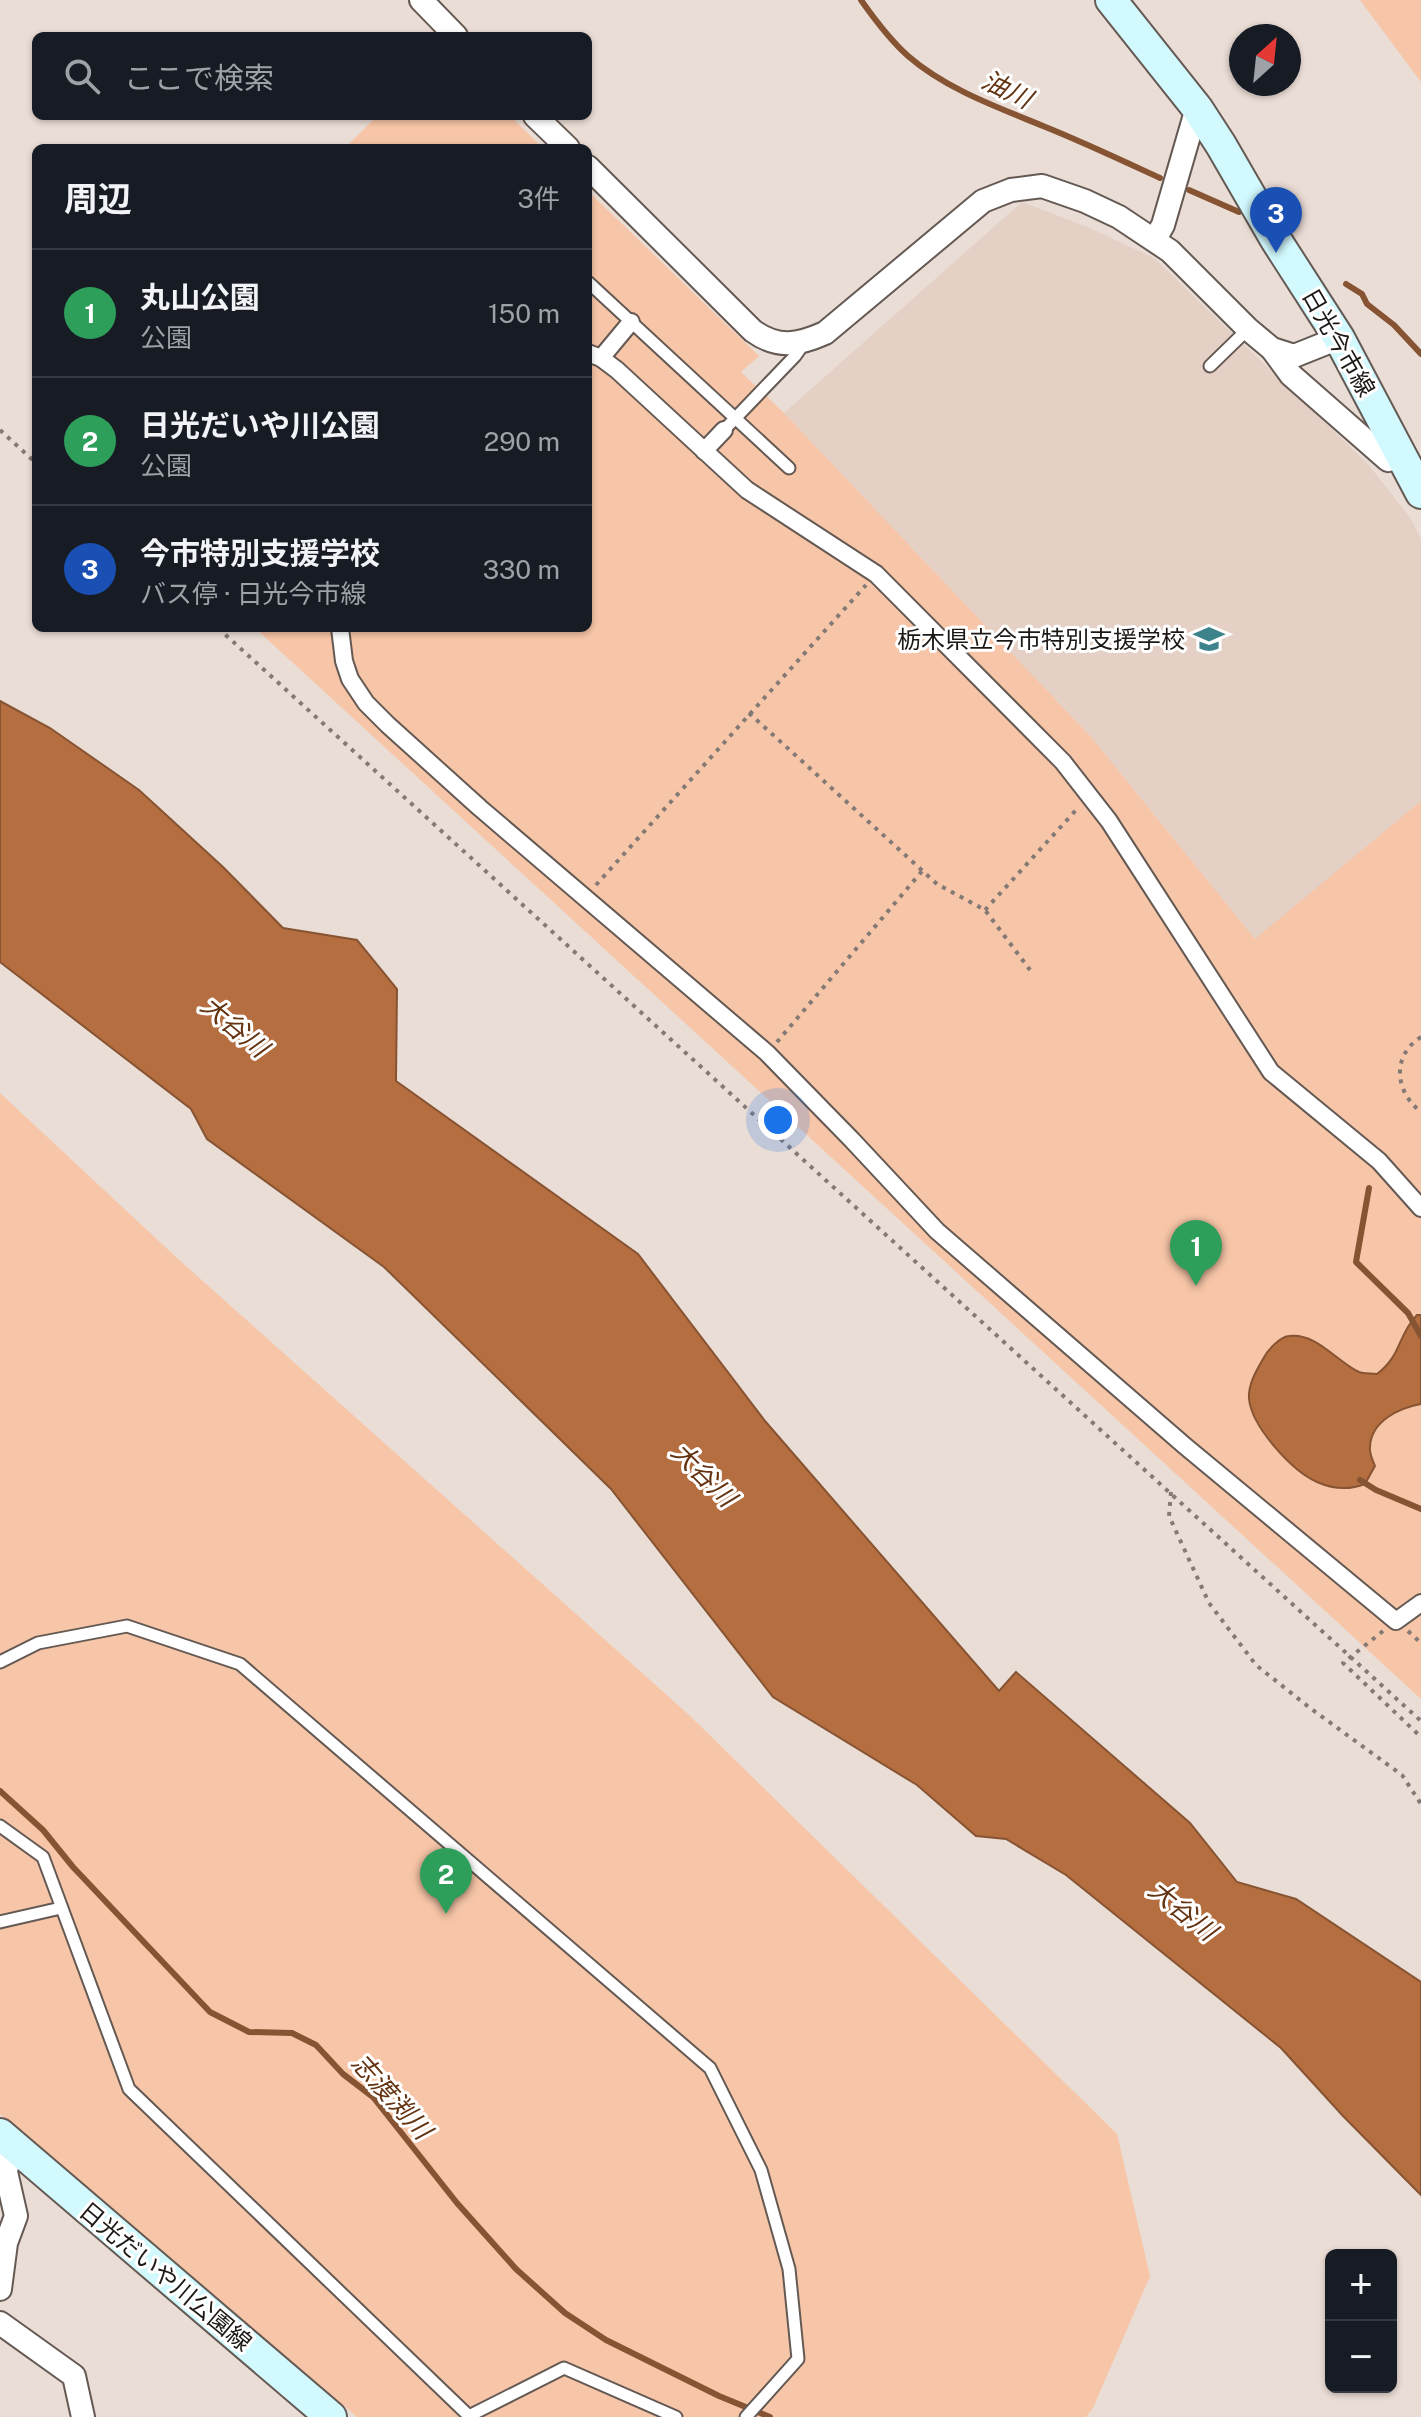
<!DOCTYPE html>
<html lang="ja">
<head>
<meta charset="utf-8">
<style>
  :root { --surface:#171b24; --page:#20242c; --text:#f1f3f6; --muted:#9ea1a6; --line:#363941; --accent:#d93025 }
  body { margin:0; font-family:"Public Sans","Noto Sans JP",sans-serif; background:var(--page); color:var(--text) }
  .controls { position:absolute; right:24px; bottom:24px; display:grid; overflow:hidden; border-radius:12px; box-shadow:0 2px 6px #0004 }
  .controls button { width:72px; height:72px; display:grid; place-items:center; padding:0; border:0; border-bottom:2px solid var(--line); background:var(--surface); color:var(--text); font:40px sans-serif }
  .compass { position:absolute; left:1229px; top:24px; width:72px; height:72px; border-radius:50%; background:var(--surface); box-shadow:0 2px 6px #0004; rotate:27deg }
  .you { position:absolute; left:778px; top:1120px; width:28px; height:28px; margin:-20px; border:6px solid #fff; border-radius:50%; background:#1a73e8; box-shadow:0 0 0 12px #1a73e833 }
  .badge { display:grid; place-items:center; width:52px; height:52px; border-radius:50%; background:var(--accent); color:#fff; font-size:26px; font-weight:700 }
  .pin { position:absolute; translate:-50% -66px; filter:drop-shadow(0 2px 4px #0008) }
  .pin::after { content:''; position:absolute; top:42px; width:28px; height:24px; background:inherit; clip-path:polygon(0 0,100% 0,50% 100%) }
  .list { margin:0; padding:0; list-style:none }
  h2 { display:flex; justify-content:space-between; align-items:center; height:104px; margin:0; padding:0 32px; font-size:34px }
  h2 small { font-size:26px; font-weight:400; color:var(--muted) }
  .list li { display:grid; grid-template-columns:52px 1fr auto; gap:24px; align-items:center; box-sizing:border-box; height:128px; padding:0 32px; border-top:2px solid var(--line) }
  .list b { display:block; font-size:30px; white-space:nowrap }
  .list p { margin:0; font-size:26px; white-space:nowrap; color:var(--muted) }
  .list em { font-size:26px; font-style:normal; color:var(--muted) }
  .icon { flex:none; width:44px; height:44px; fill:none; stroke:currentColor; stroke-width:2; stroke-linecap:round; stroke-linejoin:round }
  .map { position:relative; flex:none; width:1421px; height:2417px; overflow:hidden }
  .search { position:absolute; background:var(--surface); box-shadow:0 2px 6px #0004; left:32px; top:32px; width:560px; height:88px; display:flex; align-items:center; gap:20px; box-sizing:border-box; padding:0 28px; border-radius:12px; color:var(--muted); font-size:30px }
  .panel { position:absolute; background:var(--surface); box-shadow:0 2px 6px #0004; left:32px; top:144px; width:560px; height:488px; border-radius:12px }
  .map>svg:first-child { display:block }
  .built { fill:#e4d0c5 }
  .green { fill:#f7c5a7 }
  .water { fill:#b56e40; stroke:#875433; stroke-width:2 }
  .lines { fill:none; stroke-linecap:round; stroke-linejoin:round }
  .stream { stroke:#875433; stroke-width:6 }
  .service-casing { stroke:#645953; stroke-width:15 }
  .pedestrian-casing { stroke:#645953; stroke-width:20 }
  .minor-casing { stroke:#645953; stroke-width:26 }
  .secondary-casing { stroke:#645953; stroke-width:34 }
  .path { stroke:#837a75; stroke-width:4; stroke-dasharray:4 6; stroke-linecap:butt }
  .service { stroke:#fff; stroke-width:11 }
  .pedestrian { stroke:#fff; stroke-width:16 }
  .minor { stroke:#fff; stroke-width:22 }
  .secondary { stroke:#d1f9fe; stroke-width:30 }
  .labels { text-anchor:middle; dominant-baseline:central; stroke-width:6; stroke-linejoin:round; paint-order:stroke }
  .street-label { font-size:24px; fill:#1c1815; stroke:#fff }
  .poi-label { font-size:24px; fill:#1c1815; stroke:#fff; text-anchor:end }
  .water-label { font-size:26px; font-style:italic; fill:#643412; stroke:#fff }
</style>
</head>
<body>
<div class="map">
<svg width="1421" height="2417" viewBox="0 0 1421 2417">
  <rect width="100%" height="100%" fill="#eaddd5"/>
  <path class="built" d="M1022,202L1090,228L1154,258L1368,464L1411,519L1421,539V801L1256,940L1092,738L784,413Z"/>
  <g class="green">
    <path d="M1360,0H1421V82Z"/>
    <path d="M377,116H510L543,148H345Z"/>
    <path d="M588,191L759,356L741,372L784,413L1092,738L1255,939L1421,801V1699L255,628H588Z"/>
    <path d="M0,1093L177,1258L688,1714L1117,2134L1150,2276L1093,2408L1086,2417H357L0,2114Z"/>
  </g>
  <g class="water">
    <path d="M0,701L50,728L139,790L223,867L283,928L357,940L397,989L396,1081L638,1254L765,1421L999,1691L1016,1672L1190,1823L1237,1882L1296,1899L1421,1982V2195L1343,2116L1281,2048L1066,1875L1006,1839L976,1836L917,1785L773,1697L611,1489L384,1267L207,1139L191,1109L0,962Z"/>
    <path d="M1417,1315H1421V1404C1399,1408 1371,1421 1370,1447C1369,1453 1373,1461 1375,1466L1365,1484C1350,1490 1333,1489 1317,1482C1292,1471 1252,1427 1249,1399C1248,1385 1256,1371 1263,1359C1267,1351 1279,1337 1289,1336C1316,1332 1337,1362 1359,1372C1364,1374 1371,1373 1377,1374C1402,1355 1397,1336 1417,1315Z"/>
  </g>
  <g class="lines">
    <g class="stream">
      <path d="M861,0C875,20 889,39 908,56C946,89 997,107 1043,126C1083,142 1121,160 1160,178"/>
      <path d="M1189,190L1239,212"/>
      <path d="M1346,284L1362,294L1367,304L1394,325L1421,354"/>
      <path d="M1369,1188L1356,1262L1408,1313L1421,1336"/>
      <path d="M1360,1480L1376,1490L1421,1509"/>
      <path d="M0,1791L43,1830L73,1867L210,2012L249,2032L292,2033L316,2045L343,2074L373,2097L457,2203L516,2269L565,2313L606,2340L719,2396L770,2417"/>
    </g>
    <g class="service-casing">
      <g id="service">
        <path d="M588,282L789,468"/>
        <path d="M1210,366L1248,329"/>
        <path d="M724,430L795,356L805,342"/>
        <path d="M0,1662L38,1643L127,1626L240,1664L710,2068L761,2170L789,2269L798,2359L746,2417"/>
        <path d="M0,1826L43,1857L129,2089L469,2416L564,2368L676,2417"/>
        <path d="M0,1922L61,1908"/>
      </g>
    </g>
    <g class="pedestrian-casing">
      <g id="pedestrian">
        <path d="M588,353L601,358L617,370L747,490L876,574L1063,762L1109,821L1271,1072L1379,1161L1421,1208"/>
        <path d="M601,358L631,322"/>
        <path d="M704,451L724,430"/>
        <path d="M340,628L344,661L350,679L366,703L388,725L480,808L767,1053L852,1140L937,1231L1185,1446L1396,1621L1421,1603"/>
      </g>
    </g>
    <g class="minor-casing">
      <g id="minor">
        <path d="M421,0L456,36"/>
        <path d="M535,116L568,148"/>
        <path d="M588,167L753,331C778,349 798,345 825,333L983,201L1011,190L1042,186L1085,201L1119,217L1170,251L1248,329L1272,349L1294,356L1339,338"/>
        <path d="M1155,239L1163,225L1197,108"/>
        <path d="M1272,349L1291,375L1388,460L1400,455"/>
        <path d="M0,2289L6,2243L16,2216L6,2172L11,2144"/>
        <path d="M0,2323L74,2376L83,2417"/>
      </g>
    </g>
    <g class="secondary-casing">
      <g id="secondary">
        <path d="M1111,0L1197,108L1221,145L1276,240L1339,338L1421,493"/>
        <path d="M0,2134L331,2417"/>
      </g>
    </g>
    <g class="path">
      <path d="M0,430L36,463"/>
      <path d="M218,628L1421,1721"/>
      <path d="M749,713L937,884L985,910L1030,970"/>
      <path d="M596,885L866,585"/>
      <path d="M985,910L1077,809"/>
      <path d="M1421,1037C1391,1056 1395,1092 1421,1112"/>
      <path d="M777,1042L923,870"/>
      <path d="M1171,1492L1169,1516L1209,1603L1256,1665L1310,1708L1402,1775L1421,1804"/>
      <path d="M1383,1631L1343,1663L1421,1737"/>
      <path d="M1408,1631L1421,1643"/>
    </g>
    <use href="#service" class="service"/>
    <use href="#pedestrian" class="pedestrian"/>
    <use href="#minor" class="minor"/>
    <use href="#secondary" class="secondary"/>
  </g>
  <defs>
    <g id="school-bare" transform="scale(2.4)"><path d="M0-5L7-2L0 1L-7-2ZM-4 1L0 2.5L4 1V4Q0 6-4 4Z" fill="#3c838c" stroke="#fff" stroke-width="2.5" paint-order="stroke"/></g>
  </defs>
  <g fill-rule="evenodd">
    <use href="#school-bare" x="1209" y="639"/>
  </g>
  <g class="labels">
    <g class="street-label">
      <text transform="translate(1339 342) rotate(60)">日光今市線</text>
      <text transform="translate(166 2276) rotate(40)">日光だいや川公園線</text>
    </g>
    <g class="poi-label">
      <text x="1185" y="639">栃木県立今市特別支援学校</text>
    </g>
    <g class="water-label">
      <text transform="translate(1007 89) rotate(26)">油川</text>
      <text transform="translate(235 1026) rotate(40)">大谷川</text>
      <text transform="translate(704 1474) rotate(45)">大谷川</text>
      <text transform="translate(1183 1910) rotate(39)">大谷川</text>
      <text transform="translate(392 2096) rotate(48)">志渡渕川</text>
    </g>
  </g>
</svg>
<div class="controls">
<button>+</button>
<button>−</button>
</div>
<svg class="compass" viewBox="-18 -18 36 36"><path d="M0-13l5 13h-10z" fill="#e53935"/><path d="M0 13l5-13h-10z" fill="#9ea1a6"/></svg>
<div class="you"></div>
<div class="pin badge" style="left:1196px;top:1286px;background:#2e9e5b">1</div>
<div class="pin badge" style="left:446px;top:1914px;background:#2e9e5b">2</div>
<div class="pin badge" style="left:1276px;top:253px;background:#1a4fb4">3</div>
<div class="search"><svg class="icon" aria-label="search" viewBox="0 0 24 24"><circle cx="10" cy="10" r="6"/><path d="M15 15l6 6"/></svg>ここで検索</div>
<section class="panel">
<h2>周辺<small>3件</small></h2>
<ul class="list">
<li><span class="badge" style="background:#2e9e5b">1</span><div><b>丸山公園</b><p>公園</p></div><em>150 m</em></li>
<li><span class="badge" style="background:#2e9e5b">2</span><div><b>日光だいや川公園</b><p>公園</p></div><em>290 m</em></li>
<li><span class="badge" style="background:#1a4fb4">3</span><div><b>今市特別支援学校</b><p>バス停 · 日光今市線</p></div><em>330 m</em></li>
</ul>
</section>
</div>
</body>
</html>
